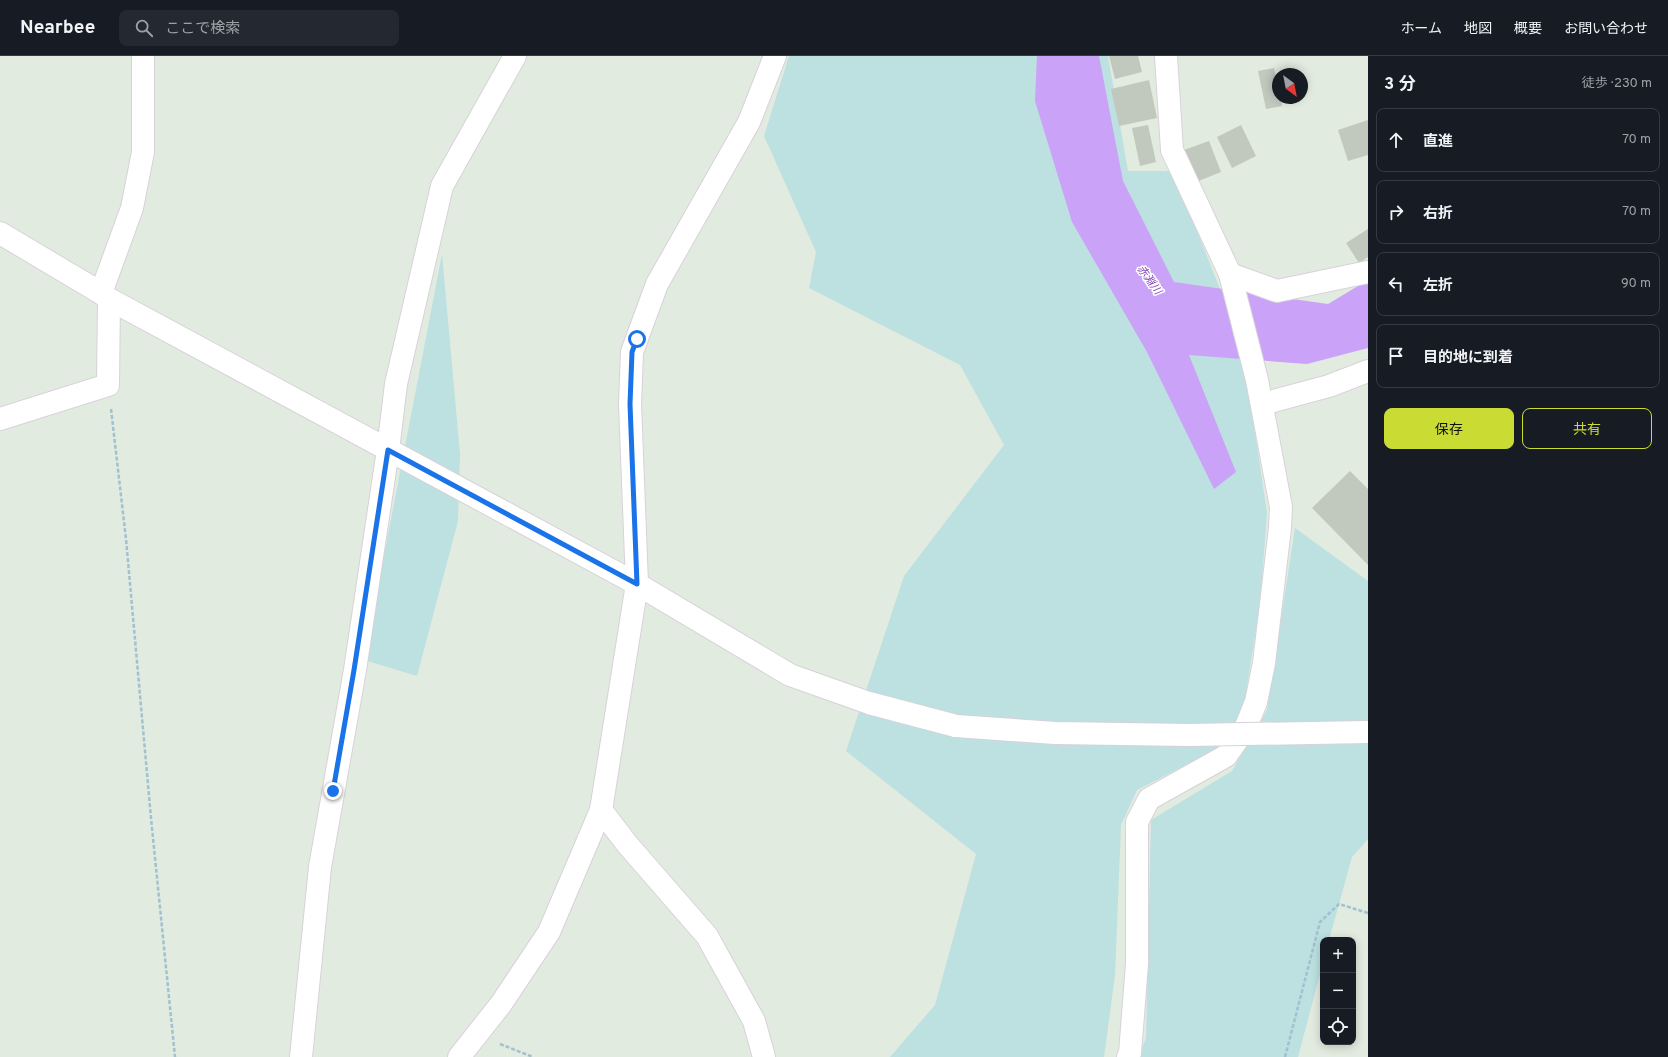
<!DOCTYPE html>
<html lang="ja">
<head>
<meta charset="utf-8">
<style>
  :root { --surface:#171b24; --page:#242831; --text:#f1f3f6; --muted:#9ea1a6; --line:#363941; --accent:#cadc34 }
  body { margin:0; font-family:Overpass,"Noto Sans JP",sans-serif; background:var(--page); color:var(--text) }
  .controls { position:absolute; right:12px; bottom:12px; display:grid; overflow:hidden; border-radius:8px; box-shadow:0 2px 10px #0003 }
  .controls button { width:36px; height:36px; display:grid; place-items:center; padding:0; border:0; border-bottom:1px solid var(--line); background:var(--surface); color:var(--text); font:20px sans-serif }
  .compass { position:absolute; left:1272px; top:12px; width:36px; height:36px; border-radius:50%; background:var(--surface); box-shadow:0 2px 10px #0003; rotate:148deg }
  .stop { position:absolute; width:12px; height:12px; margin:-9px; border:3px solid #1a73e8; border-radius:50%; background:#fff }
  .stop.end { background:#1a73e8; border-color:#fff; box-shadow:0 1px 4px #0008 }
  .list { margin:0; padding:0; list-style:none }
  h2 { display:flex; justify-content:space-between; align-items:center; height:52px; margin:0; padding:0 16px; font-size:17px }
  h2 small { font-size:13px; font-weight:400; color:var(--muted) }
  .list li { display:grid; grid-template-columns:26px 1fr auto; gap:12px; align-items:center; box-sizing:border-box; height:64px; margin:0 8px 8px; padding:0 8px; border:1px solid var(--line); border-radius:8px }
  .list b { display:block; font-size:15px; white-space:nowrap }
  .list em { font-size:13px; font-style:normal; color:var(--muted) }
  .actions { display:flex; gap:8px; padding:12px 16px }
  .actions a { flex:1; padding:9px 0; border:1px solid var(--accent); border-radius:8px; text-align:center; font-size:14px; color:var(--accent) }
  .actions .main { background:var(--accent); color:#111 }
  .icon { flex:none; width:22px; height:22px; fill:none; stroke:currentColor; stroke-width:2; stroke-linecap:round; stroke-linejoin:round }
  .map { position:relative; flex:none; width:1368px; height:1001px; overflow:hidden }
  header { display:flex; align-items:center; gap:24px; box-sizing:border-box; height:56px; padding:0 20px; background:var(--surface); border-bottom:1px solid var(--line) }
  header strong { font-size:19px }
  nav { display:flex; gap:22px; margin-inline-start:auto; font-size:14px }
  .search { width:280px; height:36px; background:var(--page); display:flex; align-items:center; gap:10px; box-sizing:border-box; padding:0 14px; border-radius:8px; color:var(--muted); font-size:15px }
  main { display:flex }
  aside { flex:1; background:var(--surface) }
  .map>svg:first-child { display:block }
  .green { fill:#bde0e1 }
  .water { fill:#caa2f8 }
  .building { fill:#c1c8be }
  .lines { fill:none; stroke-linecap:round; stroke-linejoin:round }
  .minor-casing { stroke:#d7d2d9; stroke-width:24 }
  .tertiary-casing { stroke:#d7d2d9; stroke-width:24 }
  .path { stroke:#a0c2d0; stroke-width:2.5; stroke-dasharray:4 2; stroke-linecap:butt }
  .minor { stroke:#fff; stroke-width:22 }
  .tertiary { stroke:#fff; stroke-width:22 }
  .tertiary-bridge-casing { stroke:#d7d2d9; stroke-width:24; stroke-linecap:butt }
  .tertiary-bridge { stroke:#fff; stroke-width:22 }
  .route { stroke:#1a73e8; stroke-width:5 }
  .labels { text-anchor:middle; dominant-baseline:central; stroke-width:3; stroke-linejoin:round; paint-order:stroke }
  .water-label { font-size:11px; font-style:italic; fill:#8547b9; stroke:#fff }
</style>
</head>
<body>
<header>
<strong>Nearbee</strong>
<div class="search"><svg class="icon" aria-label="search" viewBox="0 0 24 24"><circle cx="10" cy="10" r="6"/><path d="M15 15l6 6"/></svg>ここで検索</div>
<nav><a>ホーム</a><a>地図</a><a>概要</a><a>お問い合わせ</a></nav>
</header>
<main>
<div class="map">
<svg width="1368" height="1001" viewBox="0 0 1368 1001">
  <rect width="100%" height="100%" fill="#e2ebe0"/>
  <g class="green">
    <path d="M789,0H1108L1128,115H1173L1242,288L1267,457L1260,548L1241,668L1221,691L1137,734L1121,769L1115,919L1104,1001H890L935,949L976,798L846,695L904,520L1004,389L960,309L809,232L816,196L764,80Z"/>
    <path d="M442,198L460,398L458,465L417,620L364,604Z"/>
    <path d="M1295,472L1368,525V783L1352,801L1329,884H1323V907L1298,1001H1139L1146,982L1151,764L1232,715L1267,654Z"/>
  </g>
  <path class="water" d="M1037,0H1099L1123,125L1174,226L1328,248L1368,224V292L1307,308L1189,299L1236,416L1214,433L1147,296L1072,166L1035,45Z"/>
  <g class="building">
    <path d="M1109,0H1138L1142,16L1115,23Z"/>
    <path d="M1274,12L1278,30V42H1281L1282,50L1266,53L1258,15Z"/>
    <path d="M1149,24L1157,62L1119,70L1111,33Z"/>
    <path d="M1368,64V99L1348,105L1338,74Z"/>
    <path d="M1148,69L1156,106L1140,110L1132,72Z"/>
    <path d="M1241,69L1256,100L1232,112L1217,81Z"/>
    <path d="M1209,85L1221,116L1196,126L1184,94Z"/>
    <path d="M1368,173V201L1359,207L1346,187Z"/>
    <path d="M1350,415L1368,433V509L1312,452Z"/>
  </g>
  <g class="lines">
    <g class="minor-casing">
      <g id="minor">
        <path d="M1166,0L1172,94L1230,218L1277,235L1368,216"/>
        <path d="M101,237L132,152L143,96V0"/>
        <path d="M1262,348L1329,330L1368,315"/>
        <path d="M0,363L108,329L109,243"/>
        <path d="M601,754L627,788L707,880L754,965L764,1001"/>
        <path d="M301,1001L320,811L355,614L388,394L396,328L442,130L515,0"/>
        <path d="M459,1001L501,948L549,876L601,754L637,528L630,348L632,296L657,228L749,66L775,0"/>
        <path d="M1128,1001L1130,997L1137,908V766L1149,743L1226,700L1245,673L1256,646L1264,607L1280,472L1281,451L1257,324L1230,218"/>
      </g>
    </g>
    <g class="tertiary-casing">
      <path id="tertiary" d="M0,177L101,237L109,243L637,528L790,619L869,647L956,670"/>
    </g>
    <g class="path">
      <path d="M111,353L126,483L151,762L175,1001"/>
      <path d="M500,988L533,1001"/>
      <path d="M1285,1001L1320,866L1339,848L1368,857"/>
    </g>
    <use href="#minor" class="minor"/>
    <use href="#tertiary" class="tertiary"/>
    <g class="tertiary-bridge-casing">
      <path id="tertiary-bridge" d="M956,670L1055,677L1189,679L1368,676"/>
    </g>
    <use href="#tertiary-bridge" class="tertiary-bridge"/>
  </g>
  <g class="lines">
    <path class="route" d="M333,735L354,614L388,394L637,528L630,348L632,296L637,283"/>
  </g>
  <g class="labels">
    <g class="water-label">
      <text transform="translate(1149 224) rotate(54)">赤淵川</text>
    </g>
  </g>
</svg>
<div class="controls">
<button>+</button>
<button>−</button>
<button><svg class="icon" aria-label="locate" viewBox="0 0 24 24"><circle cx="12" cy="12" r="6"/><path d="M12 2v4M12 18v4M2 12h4M18 12h4"/></svg></button>
</div>
<svg class="compass" viewBox="-18 -18 36 36"><path d="M0-13l5 13h-10z" fill="#e53935"/><path d="M0 13l5-13h-10z" fill="#9ea1a6"/></svg>
<div class="stop" style="left:637px;top:283px"></div>
<div class="stop end" style="left:333px;top:735px"></div>
</div>
<aside>
<h2>3 分<small>徒歩 · 230 m</small></h2>
<ul class="list">
<li><svg class="icon" aria-label="ahead" viewBox="0 0 24 24"><path d="M12 20V5M6 11l6-6 6 6"/></svg><div><b>直進</b></div><em>70 m</em></li>
<li><svg class="icon" aria-label="right" viewBox="0 0 24 24"><path d="M7 20v-9h11M14 6l5 5-5 5"/></svg><div><b>右折</b></div><em>70 m</em></li>
<li><svg class="icon" aria-label="left" viewBox="0 0 24 24"><path d="M17 20v-9H6M10 6l-5 5 5 5"/></svg><div><b>左折</b></div><em>90 m</em></li>
<li><svg class="icon" aria-label="arrive" viewBox="0 0 24 24"><path d="M6 21V4h12l-3 4 3 4H6"/></svg><div><b>目的地に到着</b></div></li>
</ul>
<div class="actions"><a class="main">保存</a><a>共有</a></div>
</aside>
</main>
</body>
</html>
